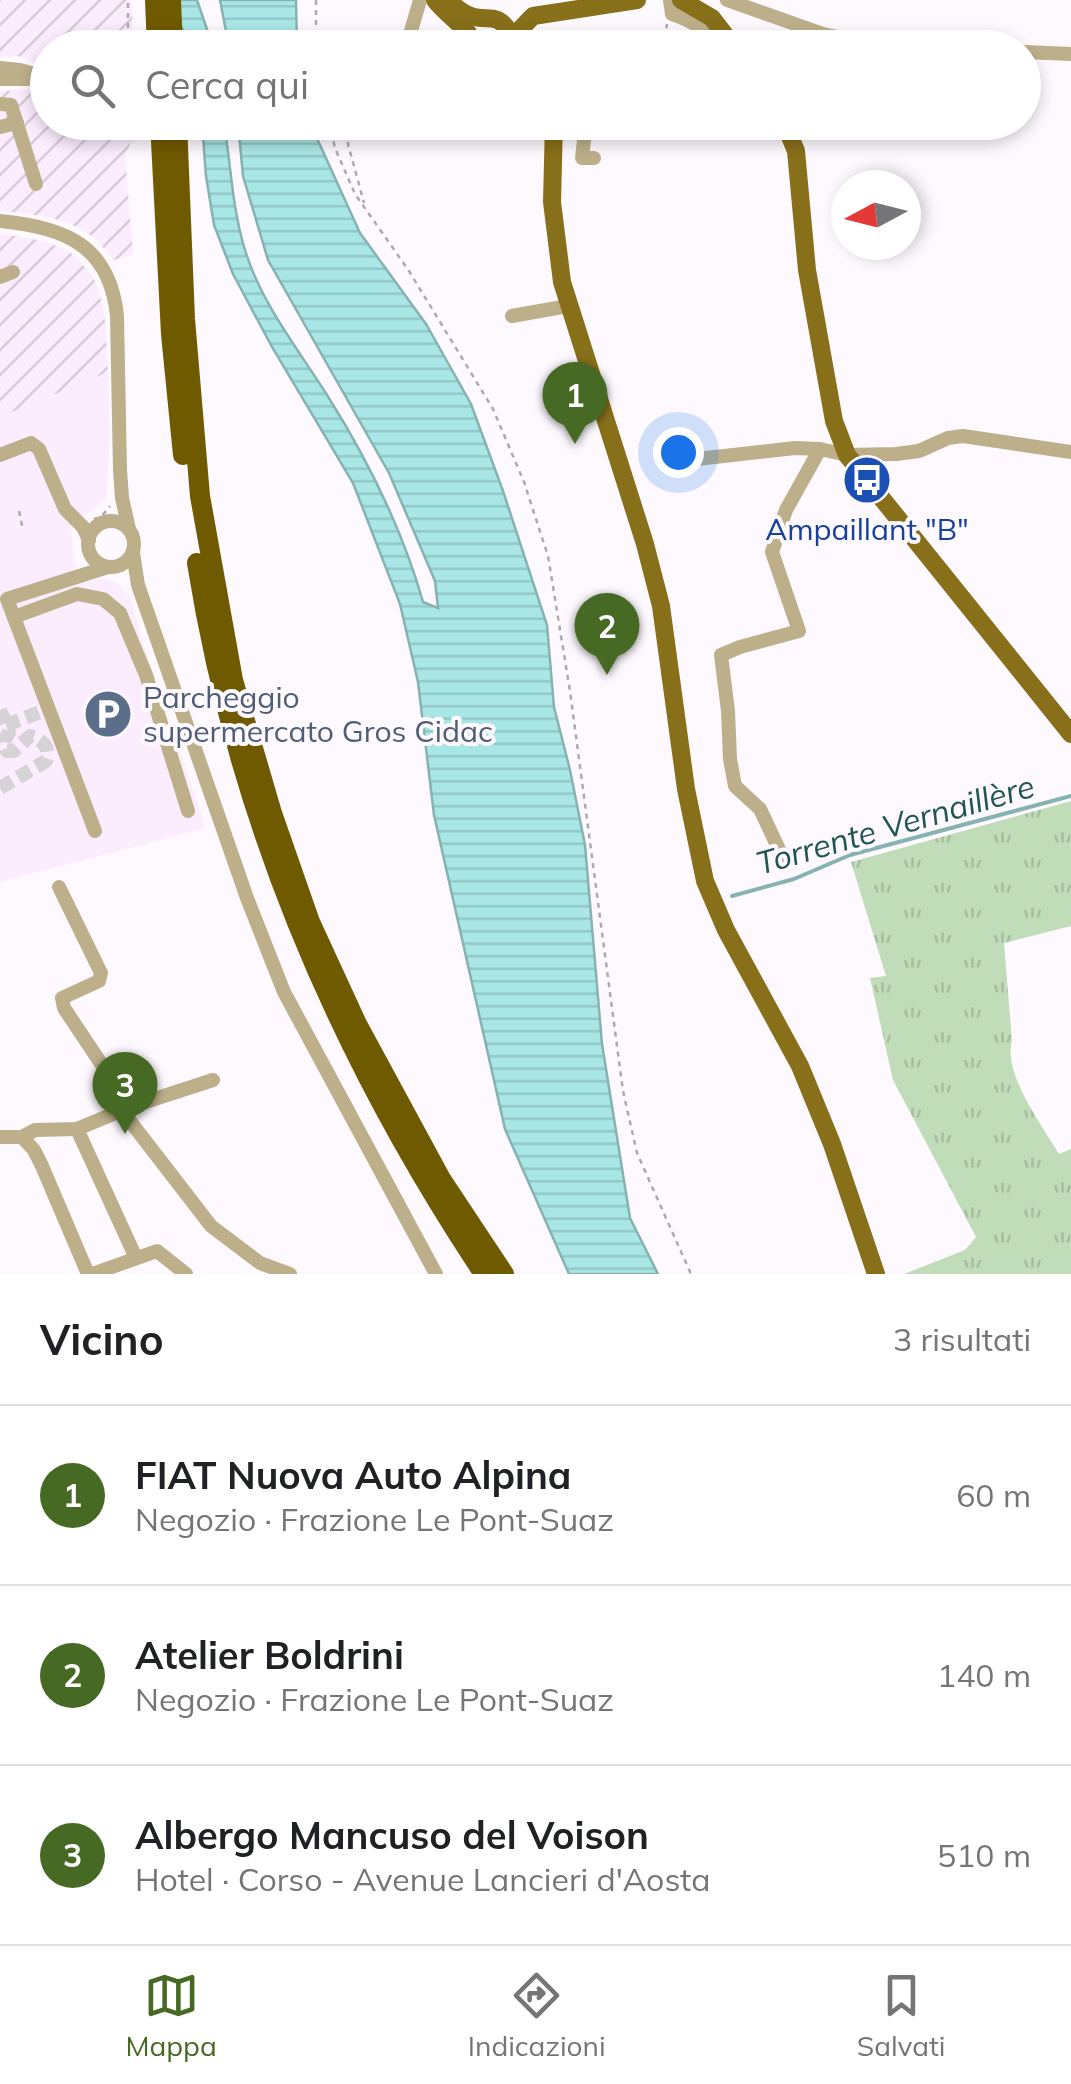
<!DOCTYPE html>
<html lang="it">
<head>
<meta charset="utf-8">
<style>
  :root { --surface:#fff; --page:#f6f6f6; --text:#202124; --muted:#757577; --line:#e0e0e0; --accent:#466a23 }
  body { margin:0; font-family:Mulish,sans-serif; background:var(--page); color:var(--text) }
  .compass { position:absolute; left:831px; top:170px; width:90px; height:90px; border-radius:50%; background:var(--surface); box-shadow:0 5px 15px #0003; rotate:263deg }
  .you { position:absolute; left:678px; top:452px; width:35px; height:35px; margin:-25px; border:8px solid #fff; border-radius:50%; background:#1a73e8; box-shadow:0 0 0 15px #1a73e833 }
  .badge { display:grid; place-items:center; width:65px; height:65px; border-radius:50%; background:var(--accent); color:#fff; font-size:32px; font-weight:700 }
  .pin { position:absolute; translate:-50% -82px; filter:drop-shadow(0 2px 5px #0008) }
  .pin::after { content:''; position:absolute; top:52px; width:35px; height:30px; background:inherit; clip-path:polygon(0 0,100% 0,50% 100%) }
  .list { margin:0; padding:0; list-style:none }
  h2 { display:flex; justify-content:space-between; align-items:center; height:130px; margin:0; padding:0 40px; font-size:42px }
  h2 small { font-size:32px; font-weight:400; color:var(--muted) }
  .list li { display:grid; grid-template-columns:65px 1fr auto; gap:30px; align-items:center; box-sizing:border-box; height:180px; padding:0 40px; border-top:2px solid var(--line) }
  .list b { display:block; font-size:38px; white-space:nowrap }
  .list p { margin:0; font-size:32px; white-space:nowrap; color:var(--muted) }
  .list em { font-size:32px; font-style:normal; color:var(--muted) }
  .icon { flex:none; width:55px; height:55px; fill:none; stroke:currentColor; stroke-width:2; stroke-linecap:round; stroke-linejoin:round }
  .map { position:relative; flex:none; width:1071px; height:1274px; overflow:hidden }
  .search { position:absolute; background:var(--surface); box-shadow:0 5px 15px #0003; left:30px; right:30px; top:30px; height:110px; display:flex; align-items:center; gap:25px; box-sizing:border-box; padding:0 35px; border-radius:55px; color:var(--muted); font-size:38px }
  .sheet { height:670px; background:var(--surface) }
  nav { display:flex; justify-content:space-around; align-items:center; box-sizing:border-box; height:140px; border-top:2px solid var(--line); background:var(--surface); font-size:28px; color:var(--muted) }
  nav a { display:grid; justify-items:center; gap:5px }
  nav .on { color:var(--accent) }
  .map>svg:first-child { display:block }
  .built { fill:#fbecfe }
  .industrial { fill:url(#industrial-furrows) }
  .grass { fill:url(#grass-tufts) }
  .water { fill:url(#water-rules); stroke:#87b2b2; stroke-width:2.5 }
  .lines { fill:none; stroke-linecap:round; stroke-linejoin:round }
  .stream { stroke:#87b2b2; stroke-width:4 }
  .minor-tunnel { stroke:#d6d2d7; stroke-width:14; stroke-dasharray:14 7; stroke-linecap:butt }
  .path { stroke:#ada9ae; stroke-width:2.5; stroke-dasharray:5 5; stroke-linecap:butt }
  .minor { stroke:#bdaf89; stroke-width:14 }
  .major { stroke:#886f1a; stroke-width:18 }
  .highway { stroke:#705a00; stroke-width:20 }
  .labels { text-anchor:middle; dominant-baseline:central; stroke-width:8; stroke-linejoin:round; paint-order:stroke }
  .transit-label { font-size:30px; fill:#164399; stroke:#fdf9fe }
  .service-label { font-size:30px; fill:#4e5e75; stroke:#fdf9fe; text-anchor:start }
  .water-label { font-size:32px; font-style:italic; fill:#205554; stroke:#fdf9fe }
</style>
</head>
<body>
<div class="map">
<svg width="1071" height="1274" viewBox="0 0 1071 1274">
  <defs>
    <pattern id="industrial-furrows" width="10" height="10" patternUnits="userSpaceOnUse" patternTransform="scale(2.5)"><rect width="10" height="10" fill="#fbecfe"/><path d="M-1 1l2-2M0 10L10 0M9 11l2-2" fill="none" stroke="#d8cbda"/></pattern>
    <pattern id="grass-tufts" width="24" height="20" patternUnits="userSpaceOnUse" patternTransform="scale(2.5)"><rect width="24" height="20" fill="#c1dcb8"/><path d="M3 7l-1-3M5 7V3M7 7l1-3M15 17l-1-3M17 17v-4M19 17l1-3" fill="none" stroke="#a7bd9f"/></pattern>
    <pattern id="water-rules" width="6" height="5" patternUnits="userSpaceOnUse" patternTransform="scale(2.5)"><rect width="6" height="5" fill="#a9e7e6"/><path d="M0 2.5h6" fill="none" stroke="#92c7c6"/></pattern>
  </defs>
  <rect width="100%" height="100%" fill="#fdf9fe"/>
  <path class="built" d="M108,372L110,437L106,499L71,526L74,559L81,583L101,578L118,583L130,598L143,643L206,828L0,882V416Z"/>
  <g class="industrial">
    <path d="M0,0H132L133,47L48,48L47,68L18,56L0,57Z"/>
    <path d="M47,89L48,122L140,123L125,155L133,254L114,260L94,237L69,223L49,217L0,210V91Z"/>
    <path d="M0,233L48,242L74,255L93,276L101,299L105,321L108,372L0,417Z"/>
  </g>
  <path class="grass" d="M1071,801V926L1004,943L1012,1041C1003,1074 1042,1125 1059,1154L1071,1149V1274H904L965,1250L976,1237L893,1080L870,978L886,976L851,862Z"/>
  <g class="water">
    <path d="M167,0H197L213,47H192Z"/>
    <path d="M220,0H296L297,47H229Z"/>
    <path d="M202,123H224C231,165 232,208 245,250C261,303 298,349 327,395C368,460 402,528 423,602L438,608L435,581L389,473L268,260L243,176L238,123H310L360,233L426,324L471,404L503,491L547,625L554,707L570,770L585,845L602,1044L630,1218L658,1274H569L505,1129L434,815L418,682L400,604L353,483L272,347L233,274L214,225L206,176Z"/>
  </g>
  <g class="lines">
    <path class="stream" d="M732,896L794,879L850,855L1071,796"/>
    <g class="minor-tunnel">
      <path d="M0,710L9,732L4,741L7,751H14L30,736C43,740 51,748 46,761L0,788"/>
      <path d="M6,725L43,711"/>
    </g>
    <g class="path">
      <path d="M316,0V48"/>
      <path d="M444,30L443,41L447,48"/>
      <path d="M128,48V0"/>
      <path d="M663,48L667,24"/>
      <path d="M329,122L335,148L355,194L409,271L493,409L524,482L548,556L570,691L623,1091L637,1153L691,1274"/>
      <path d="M346,122L348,144L364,203"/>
      <path d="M19,511L23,530"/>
      <path d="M94,519L101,517L110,506"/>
    </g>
    <g class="minor">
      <path d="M670,0L672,14C693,21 705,28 718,48"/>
      <path d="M727,0L823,34L892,48"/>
      <path d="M406,48L420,0"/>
      <path d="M460,48L468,41"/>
      <path d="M1024,52L1071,54"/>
      <path d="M0,68L20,70L48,78"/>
      <path d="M0,79H37"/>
      <path d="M0,104L11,105L36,184"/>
      <path d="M586,122L582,158H594"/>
      <path d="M719,122L736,129"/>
      <path d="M0,127L17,123"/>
      <path d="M586,131L605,133"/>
      <path d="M0,221C64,227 110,245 117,316L120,470L122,498L129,529"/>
      <path d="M0,277L13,272"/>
      <path d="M512,316L568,306"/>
      <path d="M691,450L697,459L795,448L820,449L847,455L896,454L919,451L948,438L963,436L1071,452"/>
      <path d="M0,455L31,443L39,449L65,509L83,527L89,540"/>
      <circle cx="111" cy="544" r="23"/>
      <path d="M133,553L138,585L247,898L284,992L436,1274"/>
      <path d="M14,617L77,594L103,599L120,613L146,675L188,811"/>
      <path d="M95,831L7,599L108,567"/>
      <path d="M783,858L760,809L735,786L730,759L728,711L721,655L740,647L799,631L772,552L786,510L820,449"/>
      <path d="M59,887L101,973L99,981L62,998L64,1008L130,1107"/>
      <path d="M123,1112L211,1226L260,1263L290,1274"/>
      <path d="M77,1129L136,1258"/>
      <path d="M0,1137H22L35,1130L77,1129L130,1107L213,1080"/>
      <path d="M22,1137L34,1150L42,1166L88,1274"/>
      <path d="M92,1274L157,1251L186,1274"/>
    </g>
    <g class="major">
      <path d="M435,0C445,13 458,21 468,33"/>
      <path d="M448,0C454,6 462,13 471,16C489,22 497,11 510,33L508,48"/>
      <path d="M681,0L712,18L735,48"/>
      <path d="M510,40L533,16L637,0"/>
      <path d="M554,122L552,202L562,282L645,544L661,606L686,789L705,881L726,930L800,1066L832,1144L876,1274"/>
      <path d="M784,122L796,151L807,270L834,421L847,455L1071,734"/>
    </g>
    <g class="highway">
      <path d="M155,0L157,48"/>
      <path d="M171,0L173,48"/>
      <path d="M160,122L171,334L183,455"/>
      <path d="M177,122L185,319L200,496L233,680L272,813L310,922L357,1024L441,1179L504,1274"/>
      <path d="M197,563C238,822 339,1056 484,1274"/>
    </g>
  </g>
  <defs>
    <g id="bus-disc" transform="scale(2.5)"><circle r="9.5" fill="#1a4fb4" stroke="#fdf9fe"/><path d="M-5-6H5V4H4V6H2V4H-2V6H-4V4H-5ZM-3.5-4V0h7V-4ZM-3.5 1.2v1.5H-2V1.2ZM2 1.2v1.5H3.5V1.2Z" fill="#fff"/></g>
    <g id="parking-disc" transform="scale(2.5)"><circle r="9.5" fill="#5c6f8a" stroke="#fdf9fe"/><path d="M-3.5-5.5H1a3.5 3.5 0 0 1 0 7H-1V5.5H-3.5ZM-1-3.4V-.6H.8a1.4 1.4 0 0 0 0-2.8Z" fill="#fff"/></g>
  </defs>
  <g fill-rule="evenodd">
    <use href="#bus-disc" x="867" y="480"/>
    <use href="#parking-disc" x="108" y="714"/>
  </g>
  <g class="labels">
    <g class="transit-label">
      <text x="867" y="529">Ampaillant "B"</text>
    </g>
    <g class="service-label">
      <text x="143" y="697">Parcheggio<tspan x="143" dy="34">supermercato Gros Cidac</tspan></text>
    </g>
    <g class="water-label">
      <text transform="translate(895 824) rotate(-16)">Torrente Vernaillère</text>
    </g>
  </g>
</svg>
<svg class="compass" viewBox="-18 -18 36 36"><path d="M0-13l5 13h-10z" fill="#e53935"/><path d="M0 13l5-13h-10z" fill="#757577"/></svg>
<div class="you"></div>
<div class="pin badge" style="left:575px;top:444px">1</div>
<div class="pin badge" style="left:607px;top:675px">2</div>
<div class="pin badge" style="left:125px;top:1134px">3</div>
<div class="search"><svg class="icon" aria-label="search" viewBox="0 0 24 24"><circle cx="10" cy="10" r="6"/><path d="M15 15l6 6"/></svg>Cerca qui</div>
</div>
<section class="sheet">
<h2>Vicino<small>3 risultati</small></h2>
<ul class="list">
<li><span class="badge">1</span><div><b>FIAT Nuova Auto Alpina</b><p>Negozio · Frazione Le Pont-Suaz</p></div><em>60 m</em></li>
<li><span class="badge">2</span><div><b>Atelier Boldrini</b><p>Negozio · Frazione Le Pont-Suaz</p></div><em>140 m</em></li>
<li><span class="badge">3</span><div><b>Albergo Mancuso del Voison</b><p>Hotel · Corso - Avenue Lancieri d'Aosta</p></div><em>510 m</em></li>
</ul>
</section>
<nav>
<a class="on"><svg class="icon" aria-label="map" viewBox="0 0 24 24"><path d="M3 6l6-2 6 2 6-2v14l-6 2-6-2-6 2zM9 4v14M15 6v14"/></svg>Mappa</a>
<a><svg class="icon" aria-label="directions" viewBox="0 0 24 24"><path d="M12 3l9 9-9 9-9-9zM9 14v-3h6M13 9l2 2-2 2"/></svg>Indicazioni</a>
<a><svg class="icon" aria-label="saved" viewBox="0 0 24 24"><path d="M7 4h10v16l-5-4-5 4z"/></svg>Salvati</a>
</nav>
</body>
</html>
